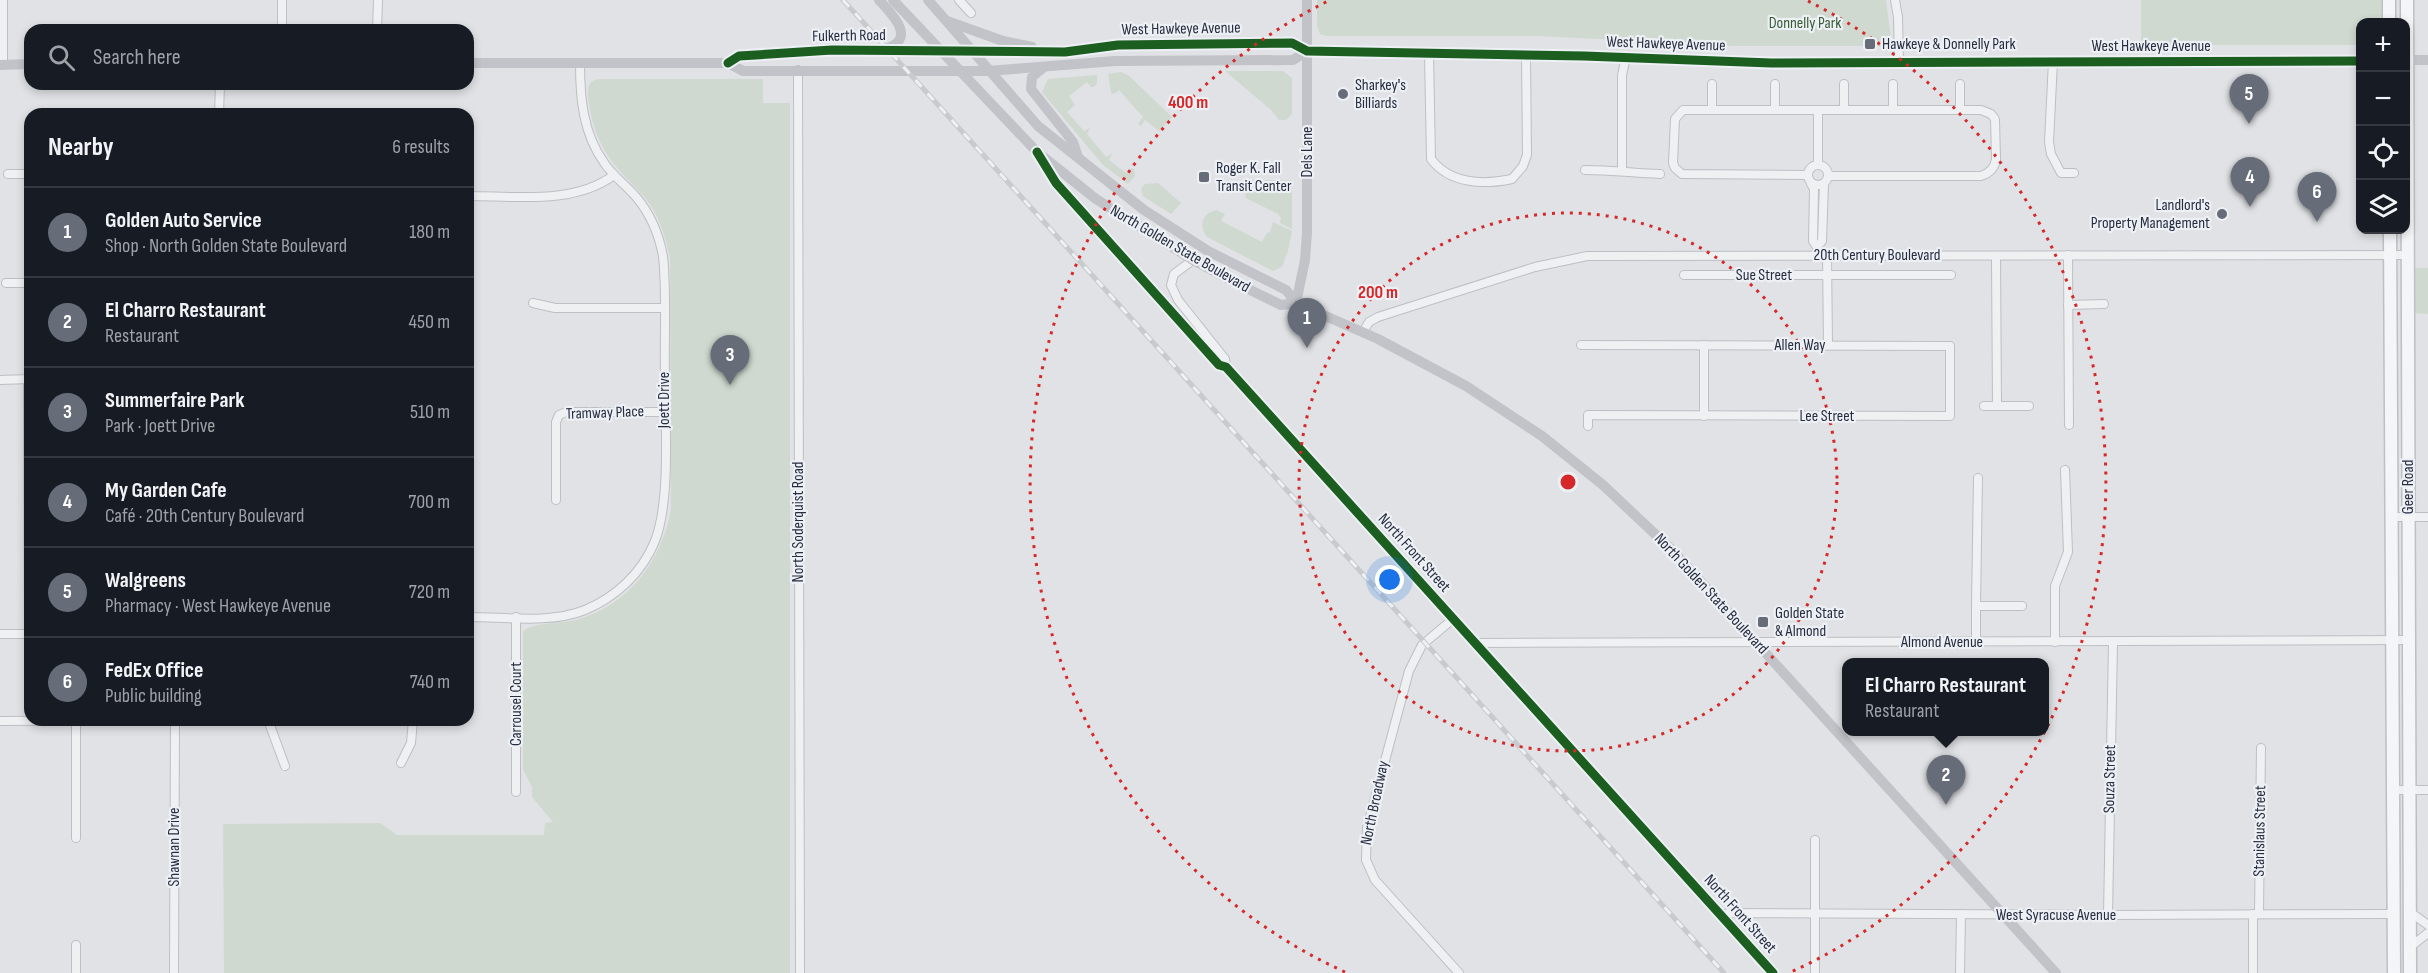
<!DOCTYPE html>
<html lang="en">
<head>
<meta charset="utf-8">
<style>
  :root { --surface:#171b24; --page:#20242c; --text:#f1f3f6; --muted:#9ea1a6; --line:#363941; --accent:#676c79 }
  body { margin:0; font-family:"Sofia Sans Condensed",sans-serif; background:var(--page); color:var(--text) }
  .controls { position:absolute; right:18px; top:18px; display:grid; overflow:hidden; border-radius:12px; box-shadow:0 3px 9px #0003 }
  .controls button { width:54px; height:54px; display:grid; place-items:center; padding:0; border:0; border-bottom:2px solid var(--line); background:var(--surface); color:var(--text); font:30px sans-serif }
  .you { position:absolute; left:1390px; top:580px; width:21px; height:21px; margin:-15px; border:4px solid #fff; border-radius:50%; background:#1a73e8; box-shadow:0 0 0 9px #1a73e833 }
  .badge { display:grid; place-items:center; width:39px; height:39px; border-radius:50%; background:var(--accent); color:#fff; font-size:20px; font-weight:700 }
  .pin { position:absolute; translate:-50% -50px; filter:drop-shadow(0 2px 3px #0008) }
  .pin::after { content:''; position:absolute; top:32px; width:21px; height:18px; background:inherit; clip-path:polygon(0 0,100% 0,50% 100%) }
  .popup { position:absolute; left:1842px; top:658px; width:207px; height:78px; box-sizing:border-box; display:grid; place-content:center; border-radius:12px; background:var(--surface); filter:drop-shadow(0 2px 4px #0005); font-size:20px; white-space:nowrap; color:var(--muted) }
  .popup b { font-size:22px; color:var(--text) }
  .popup::after { content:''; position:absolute; left:50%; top:100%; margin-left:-12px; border:12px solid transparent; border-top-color:var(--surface) }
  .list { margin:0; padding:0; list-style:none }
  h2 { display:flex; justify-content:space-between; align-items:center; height:78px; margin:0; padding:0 24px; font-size:26px }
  h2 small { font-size:20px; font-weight:400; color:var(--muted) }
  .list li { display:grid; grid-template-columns:39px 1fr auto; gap:18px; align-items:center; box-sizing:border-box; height:90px; padding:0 24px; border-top:2px solid var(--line) }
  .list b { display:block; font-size:22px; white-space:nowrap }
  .list p { margin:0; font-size:20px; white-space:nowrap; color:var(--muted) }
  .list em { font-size:20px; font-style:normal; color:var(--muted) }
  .icon { flex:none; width:33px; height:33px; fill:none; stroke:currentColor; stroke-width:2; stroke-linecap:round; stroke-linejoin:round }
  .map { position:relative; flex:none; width:2428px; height:973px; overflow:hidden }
  .search { position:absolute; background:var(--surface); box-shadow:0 3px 9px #0003; left:24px; top:24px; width:450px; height:66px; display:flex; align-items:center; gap:15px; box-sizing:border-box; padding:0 21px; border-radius:18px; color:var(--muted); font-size:22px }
  .panel { position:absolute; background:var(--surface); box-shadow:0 3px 9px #0003; left:24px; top:108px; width:450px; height:618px; border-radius:18px }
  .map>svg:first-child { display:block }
  .green { fill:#d0d9d0 }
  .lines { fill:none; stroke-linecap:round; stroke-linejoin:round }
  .street-casing { stroke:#bdbfc3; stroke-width:10 }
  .primary-casing { stroke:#bcbfc3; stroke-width:15 }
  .street { stroke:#eff0f2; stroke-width:8 }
  .secondary { stroke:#c1c3c8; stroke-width:10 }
  .primary { stroke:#f4f5f6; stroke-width:12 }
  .rail-casing { stroke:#c8cacd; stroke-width:5 }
  .rail { stroke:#edf0f5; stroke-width:3; stroke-dasharray:9; stroke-linecap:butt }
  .cycleway-casing { stroke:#edf0f5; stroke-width:13 }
  .cycleway { stroke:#1b5e20; stroke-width:9 }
  .ring { fill:none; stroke:#d62828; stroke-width:3; stroke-dasharray:3 6 }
  .poi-dot { fill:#676c79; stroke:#edf0f5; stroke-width:2 }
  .labels { text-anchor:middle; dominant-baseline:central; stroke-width:4.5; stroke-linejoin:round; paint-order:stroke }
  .park-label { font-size:16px; fill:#375b33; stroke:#edf0f5 }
  .street-label { font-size:16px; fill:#262d3f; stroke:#edf0f5 }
  .poi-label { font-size:16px; fill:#262d3f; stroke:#edf0f5; text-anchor:start }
  .centre { fill:#d62828; stroke:#edf0f5; stroke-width:3 }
  .ring-label { font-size:18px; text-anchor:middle; font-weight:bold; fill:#d62828; stroke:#edf0f5; stroke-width:4.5; stroke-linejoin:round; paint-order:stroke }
</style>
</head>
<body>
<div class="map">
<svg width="2428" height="973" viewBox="0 0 2428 973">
  <rect width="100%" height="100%" fill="#e0e2e5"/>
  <g class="green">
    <path d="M1317,0H1886L1891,39L1889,43L1882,46H1733L1539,36H1326L1320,34L1317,26Z"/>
    <path d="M2141,0H2382V22H2360V45H2141Z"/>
    <path d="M1225,71H1283L1292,78V114L1286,120H1279L1271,110Z"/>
    <path d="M1121,72L1128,75L1172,117L1159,131L1145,120L1141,126L1138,124L1143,117L1119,90L1114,94L1111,93L1108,74Z"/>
    <path d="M1097,75V83L1094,87H1091L1087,82L1069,96L1075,105L1067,112L1084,131L1090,128L1087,134L1106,157L1113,153L1109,160L1126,173L1131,168L1134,169L1135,176L1128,184L1103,165L1042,92L1048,79Z"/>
    <path d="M598,79H763V103H790V973H224L223,824L380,823L397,835H544L545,823L553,822L532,797V787L523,769V632C528,623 564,623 576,620C628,606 662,561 671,509L670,258C666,239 661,222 651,206C642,192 630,183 620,171C604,154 593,131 590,109C588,100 586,90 591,82Z"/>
    <path d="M1242,180H1292V229L1280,223L1281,218L1278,214L1246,198Z"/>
    <path d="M1158,183L1181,203L1171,214L1143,196L1141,189L1145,184Z"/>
    <path d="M1217,210L1225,214L1221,221L1262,242L1267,233L1270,232L1273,222L1292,231L1288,251L1282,267L1273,271L1207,237C1198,225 1202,213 1217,210Z"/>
    <path d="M2415,268H2428V314L2415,313Z"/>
  </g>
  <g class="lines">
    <g class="street-casing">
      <g id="street">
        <path d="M959,0L971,13"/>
        <path d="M1895,0L1898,17L1899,62"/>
        <path d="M282,30V0"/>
        <path d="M377,30L378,0"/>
        <path d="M1429,54L1431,159C1450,184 1483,185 1512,179L1523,166L1527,155L1526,55"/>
        <path d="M2053,61L2049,142L2051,154L2061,173H2074"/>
        <path d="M3,64V0"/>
        <path d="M798,70L800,973"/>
        <path d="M1844,84V110"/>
        <path d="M1712,110V84"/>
        <path d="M1775,110V84"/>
        <path d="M1893,110V84"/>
        <path d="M1960,110V84"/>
        <path d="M219,114L220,84"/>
        <path d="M1039,156L1056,183L1219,365L1226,367L1773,973"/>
        <circle cx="1818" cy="175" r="10"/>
        <path d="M1818,165V110"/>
        <path d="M1585,170C1611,170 1634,173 1660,174"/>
        <path d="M1622,170V75L1626,57"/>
        <path d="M8,174H30"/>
        <path d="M1807,175L1682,174L1675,168L1673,163L1675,119L1683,110H1981L1991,114L1995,119L1996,159C1995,168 1990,173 1981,176H1828"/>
        <path d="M1811,184L1814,189L1813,241L1817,247"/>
        <path d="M468,196C515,196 574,205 614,175"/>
        <path d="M1817,255V247L1822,241L1824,184"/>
        <path d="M1827,255L1828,345"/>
        <path d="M2068,255L2069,425"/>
        <path d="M1996,256L1997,406"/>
        <path d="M1193,260L1174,274L1171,285L1178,300L1225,359L1226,367"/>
        <path d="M1684,275H1951"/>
        <path d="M6,283H30"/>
        <path d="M533,303L555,308H664"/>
        <path d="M2068,305L2104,304"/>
        <path d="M1363,332L1369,322L1378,317L1535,267L1587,256L2408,255"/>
        <path d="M1581,345L1950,346V416L1588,415V426"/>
        <path d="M1704,345V416"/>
        <path d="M28,379L29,634"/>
        <path d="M0,380L30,379"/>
        <path d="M1984,406H2029"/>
        <path d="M556,500V422L559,415L566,412H665"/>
        <path d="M2391,517H2428"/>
        <path d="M1976,606L1978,478"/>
        <path d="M468,617C506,617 550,624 585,610C616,597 642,573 655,541C671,500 665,421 665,375C664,336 667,295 663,256C659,235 651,215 637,198C627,186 614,177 605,164C583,134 580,99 580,63"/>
        <path d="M516,617V792"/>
        <path d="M1453,619L1422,645L1409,671L1367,828L1366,860L1375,880L1459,973"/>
        <path d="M0,634H30"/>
        <path d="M1976,641V606H2022"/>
        <path d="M2055,642V586L2068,552L2065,470"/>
        <path d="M1475,643L2409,640"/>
        <path d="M268,720L285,766"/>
        <path d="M0,721L155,720"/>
        <path d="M401,763L411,743L413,720"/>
        <path d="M2392,790H2428"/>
        <path d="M76,838V721"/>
        <path d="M1815,840V973"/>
        <path d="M2410,912L2428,925"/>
        <path d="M2259,914L2261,748"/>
        <path d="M1721,915L1728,913L2108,915L2392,914"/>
        <path d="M2108,915L2113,642"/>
        <path d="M2410,947L2428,933"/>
        <path d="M76,973V945"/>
        <path d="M174,973L175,720"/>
        <path d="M1960,973L1961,914"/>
        <path d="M2253,973V914"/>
      </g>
    </g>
    <g class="primary-casing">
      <g id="primary">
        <path d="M2407,0L2410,973"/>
        <path d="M2389,22V0"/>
        <path d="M2390,230L2394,973"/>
      </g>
    </g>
    <use href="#street" class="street"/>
    <g class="secondary">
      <path d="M879,0C893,15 918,40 884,49"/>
      <path d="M893,0L1037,152L1096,199L1193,260L1240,285L1281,305L1296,303"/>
      <path d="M928,0L1038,126L1144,210L1208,251L1286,290L1296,303L1378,339L1466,386L1542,436L1603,485L1673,551L2056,973"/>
      <path d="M947,21L1003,41L1032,47"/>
      <path d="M2406,60H2428"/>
      <path d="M468,63H728L743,71H988L1115,61L1293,60L1307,51"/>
      <path d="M728,63L739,56L832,50L1065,52L1118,45L1292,43L1307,51L1584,56L1771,63L2360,61"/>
      <path d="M0,65L30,64"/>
      <path d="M1043,68L1032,77L1031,89L1073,142L1078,157"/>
      <path d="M1296,303L1305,260L1307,233V0"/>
    </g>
    <use href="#primary" class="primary"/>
    <g class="rail-casing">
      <path id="rail" d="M843,0L1724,973"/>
    </g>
    <use href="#rail" class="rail"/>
    <g class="cycleway-casing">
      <g id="cycleway">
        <path d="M728,63L739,56L832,50L1065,52L1118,45L1292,43L1307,51L1584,56L1771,63L2360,61"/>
        <path d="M1037,152L1056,183L1219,365L1226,367L1773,973"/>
      </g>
    </g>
    <use href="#cycleway" class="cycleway"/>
  </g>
  <g class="ring">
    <circle cx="1568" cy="482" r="269"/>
    <path d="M1345 972A538 538 0 0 1 1328 1M1808 1A538 538 0 0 1 1791 972"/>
  </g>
  <g class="poi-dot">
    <rect x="1864" y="38" width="12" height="12" rx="3"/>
    <circle cx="1343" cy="94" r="6"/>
    <rect x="1198" y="171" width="12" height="12" rx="3"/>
    <circle cx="2222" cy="214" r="6"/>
    <rect x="1757" y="616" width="12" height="12" rx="3"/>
  </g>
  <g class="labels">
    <g class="park-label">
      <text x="1805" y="23">Donnelly Park</text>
    </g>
    <g class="street-label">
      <text transform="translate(1181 29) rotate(-1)">West Hawkeye Avenue</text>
      <text transform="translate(849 36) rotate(-1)">Fulkerth Road</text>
      <text transform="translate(1666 44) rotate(2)">West Hawkeye Avenue</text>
      <text x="2151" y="46">West Hawkeye Avenue</text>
      <text transform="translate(1307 152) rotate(-90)">Dels Lane</text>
      <text transform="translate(1180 249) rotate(30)">North Golden State Boulevard</text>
      <text x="1877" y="255">20th Century Boulevard</text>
      <text x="1764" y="275">Sue Street</text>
      <text x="1800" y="345">Allen Way</text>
      <text transform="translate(664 400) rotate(-90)">Joett Drive</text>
      <text transform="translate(605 413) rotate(-2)">Tramway Place</text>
      <text x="1827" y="416">Lee Street</text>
      <text transform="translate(2408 487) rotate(-90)">Geer Road</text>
      <text transform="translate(798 522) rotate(-90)">North Soderquist Road</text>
      <text transform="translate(1414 553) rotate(48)">North Front Street</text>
      <text transform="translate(1711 594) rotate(47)">North Golden State Boulevard</text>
      <text x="1942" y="642">Almond Avenue</text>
      <text transform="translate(516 704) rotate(-90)">Carrousel Court</text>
      <text transform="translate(2110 779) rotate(-89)">Souza Street</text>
      <text transform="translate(1375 803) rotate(-78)">North Broadway</text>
      <text transform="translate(2260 831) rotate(-89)">Stanislaus Street</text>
      <text transform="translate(174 847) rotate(-90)">Shawnan Drive</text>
      <text transform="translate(1740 914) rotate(48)">North Front Street</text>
      <text x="2056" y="915">West Syracuse Avenue</text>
    </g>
    <g class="poi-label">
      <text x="1882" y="44">Hawkeye &amp; Donnelly Park</text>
      <text x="1355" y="85">Sharkey's<tspan x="1355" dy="18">Billiards</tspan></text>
      <text x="1216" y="168">Roger K. Fall<tspan x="1216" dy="18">Transit Center</tspan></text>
      <text x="2210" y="205" text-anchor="end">Landlord's<tspan x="2210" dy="18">Property Management</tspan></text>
      <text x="1775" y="613">Golden State<tspan x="1775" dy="18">&amp; Almond</tspan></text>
    </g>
  </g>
  <circle cx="1568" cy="482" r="9" class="centre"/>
  <g class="ring-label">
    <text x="1188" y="108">400 m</text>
    <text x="1378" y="298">200 m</text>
  </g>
</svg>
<div class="controls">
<button>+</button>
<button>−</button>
<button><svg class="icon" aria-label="locate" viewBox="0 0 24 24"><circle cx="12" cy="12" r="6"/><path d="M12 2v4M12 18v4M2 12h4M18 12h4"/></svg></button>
<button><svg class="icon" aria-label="layers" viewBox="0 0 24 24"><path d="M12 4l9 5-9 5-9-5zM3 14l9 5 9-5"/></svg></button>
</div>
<div class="you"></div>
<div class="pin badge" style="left:1307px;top:348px">1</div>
<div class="pin badge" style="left:1946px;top:805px">2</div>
<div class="popup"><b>El Charro Restaurant</b>Restaurant</div>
<div class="pin badge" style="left:730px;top:385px">3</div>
<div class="pin badge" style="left:2250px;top:207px">4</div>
<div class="pin badge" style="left:2249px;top:124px">5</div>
<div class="pin badge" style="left:2317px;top:222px">6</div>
<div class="search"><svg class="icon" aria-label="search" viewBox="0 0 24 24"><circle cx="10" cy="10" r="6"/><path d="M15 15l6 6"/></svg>Search here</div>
<section class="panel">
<h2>Nearby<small>6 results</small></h2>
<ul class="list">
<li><span class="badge">1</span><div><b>Golden Auto Service</b><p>Shop · North Golden State Boulevard</p></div><em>180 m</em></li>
<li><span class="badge">2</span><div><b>El Charro Restaurant</b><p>Restaurant</p></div><em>450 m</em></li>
<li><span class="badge">3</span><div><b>Summerfaire Park</b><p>Park · Joett Drive</p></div><em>510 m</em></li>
<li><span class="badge">4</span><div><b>My Garden Cafe</b><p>Café · 20th Century Boulevard</p></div><em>700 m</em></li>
<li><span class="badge">5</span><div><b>Walgreens</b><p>Pharmacy · West Hawkeye Avenue</p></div><em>720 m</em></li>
<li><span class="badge">6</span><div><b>FedEx Office</b><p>Public building</p></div><em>740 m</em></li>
</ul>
</section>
</div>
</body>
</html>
